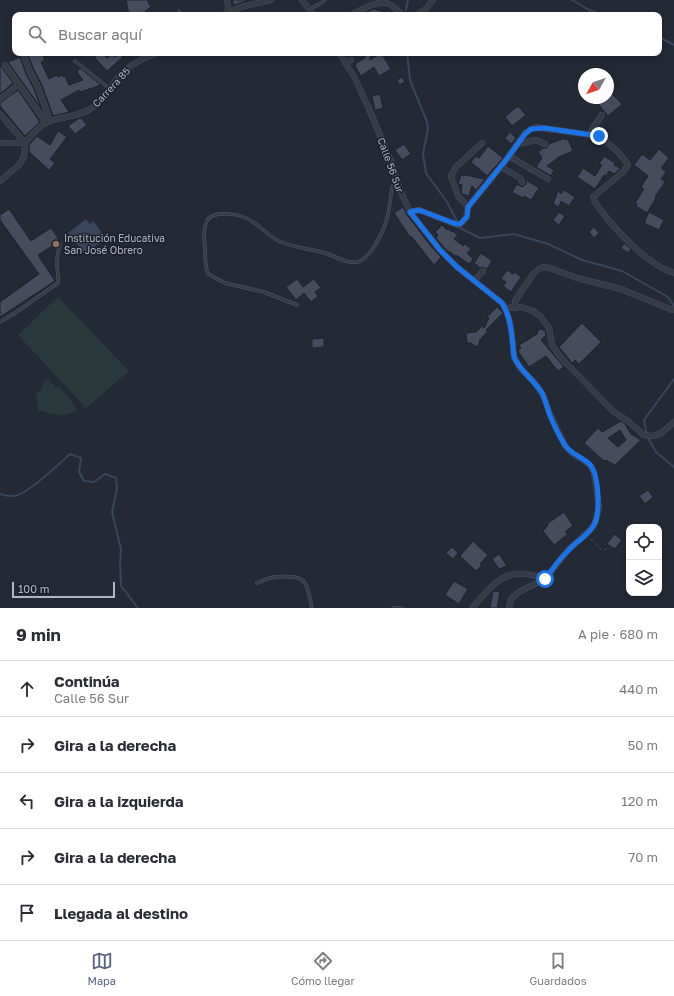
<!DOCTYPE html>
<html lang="es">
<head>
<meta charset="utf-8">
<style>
  :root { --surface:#fff; --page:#f2f2f3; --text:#2b2b33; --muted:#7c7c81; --line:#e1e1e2; --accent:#596285 }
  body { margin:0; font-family:"Golos Text",sans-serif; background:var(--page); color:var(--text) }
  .controls { position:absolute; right:12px; bottom:12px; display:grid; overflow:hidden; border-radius:8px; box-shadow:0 2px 6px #0003 }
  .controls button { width:36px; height:36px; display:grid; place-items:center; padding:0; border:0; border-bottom:1px solid var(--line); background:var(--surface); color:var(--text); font:20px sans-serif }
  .compass { position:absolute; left:578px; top:68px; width:36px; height:36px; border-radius:50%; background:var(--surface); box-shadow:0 2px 6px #0003; rotate:230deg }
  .scale { position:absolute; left:12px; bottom:10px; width:103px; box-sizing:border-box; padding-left:4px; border:2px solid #b2b6c3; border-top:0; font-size:11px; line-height:14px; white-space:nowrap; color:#b2b6c3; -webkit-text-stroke:3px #1d202c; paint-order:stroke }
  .stop { position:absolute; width:12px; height:12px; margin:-9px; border:3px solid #1a73e8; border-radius:50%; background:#fff }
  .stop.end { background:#1a73e8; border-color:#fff; box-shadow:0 1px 4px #0008 }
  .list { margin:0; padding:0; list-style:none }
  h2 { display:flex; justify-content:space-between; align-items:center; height:52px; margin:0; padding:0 16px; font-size:17px }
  h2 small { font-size:13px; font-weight:400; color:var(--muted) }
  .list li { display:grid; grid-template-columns:26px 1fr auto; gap:12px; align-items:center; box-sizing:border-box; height:56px; padding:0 16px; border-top:1px solid var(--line) }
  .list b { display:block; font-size:15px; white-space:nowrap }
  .list p { margin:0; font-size:13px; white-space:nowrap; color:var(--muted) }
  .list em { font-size:13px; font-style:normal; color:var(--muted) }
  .icon { flex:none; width:22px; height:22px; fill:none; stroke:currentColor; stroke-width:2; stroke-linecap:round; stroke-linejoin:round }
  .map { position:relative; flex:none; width:674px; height:608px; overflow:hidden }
  .search { position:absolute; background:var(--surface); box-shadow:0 2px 6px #0003; left:12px; right:12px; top:12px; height:44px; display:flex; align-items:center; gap:10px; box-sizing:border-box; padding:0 14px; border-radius:8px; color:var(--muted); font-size:15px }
  .sheet { height:332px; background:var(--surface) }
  nav { display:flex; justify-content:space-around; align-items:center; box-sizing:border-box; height:56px; border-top:1px solid var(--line); background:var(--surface); font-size:11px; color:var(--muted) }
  nav a { display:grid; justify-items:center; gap:2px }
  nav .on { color:var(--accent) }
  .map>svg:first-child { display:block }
  .green { fill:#2a393b }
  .water { fill:#3b445d }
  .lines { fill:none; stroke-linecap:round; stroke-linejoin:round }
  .stream { stroke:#3b445d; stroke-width:2 }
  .building { fill:#464c5b; stroke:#1e222e; fill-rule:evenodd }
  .service-casing { stroke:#555965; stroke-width:3.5 }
  .minor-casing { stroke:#555965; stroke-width:6 }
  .path { stroke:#475459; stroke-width:1; stroke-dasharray:3 3; stroke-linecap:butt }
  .service { stroke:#373b47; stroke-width:2.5 }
  .minor { stroke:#373b47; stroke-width:5.5 }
  .route { stroke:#1a73e8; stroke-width:5 }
  .education-dot { fill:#8d6e63; stroke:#1d202c; stroke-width:1.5 }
  .labels { text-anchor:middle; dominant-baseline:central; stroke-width:3; stroke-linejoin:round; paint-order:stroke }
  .street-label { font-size:10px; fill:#b2b6c3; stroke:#1d202c }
  .poi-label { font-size:10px; fill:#b2b6c3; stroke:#1d202c; text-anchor:start }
</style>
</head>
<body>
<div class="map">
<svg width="674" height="608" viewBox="0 0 674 608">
  <rect width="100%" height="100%" fill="#242936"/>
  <g class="green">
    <path d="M58,297L129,371L86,408L18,335Z"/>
    <path d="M49,380L56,388L59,386L77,409C66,420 51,413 38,410L36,395L42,389L43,381Z"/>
  </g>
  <path class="water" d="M86,219L90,224L93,221L106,238L85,254L68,233Z"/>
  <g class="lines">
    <g class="stream">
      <path d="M572,0L589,10L603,15"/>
      <path d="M406,10L408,0"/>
      <path d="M659,37L674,45"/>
      <path d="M407,53L410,80L427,122L428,129L423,154L426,173L447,202L458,223"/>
      <path d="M460,228L480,238L514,234L548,244L582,260L622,271L668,297L674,306"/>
      <path d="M674,379L644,420L647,436L656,452L674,467"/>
      <path d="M0,494C6,496 12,497 18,495C32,490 58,465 70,454L81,458L79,472L84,481L94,482L105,474L116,478L117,489L112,512L121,549L120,564L121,586L138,608"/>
    </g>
  </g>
  <g class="building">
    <path d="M126,0H147L151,7L145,11L146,15H129Z"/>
    <path d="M232,0H249L234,5Z"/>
    <path d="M374,9L391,14V15H366L367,12Z"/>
    <path d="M34,53H42L45,60L41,62L49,79L57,75L58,77L62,75L63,77L65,76L69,85L83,80L77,72L80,68L101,85L80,92L79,90L61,100L69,112L53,116L42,85L34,70L28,55Z"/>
    <path d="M92,53H102L107,58L112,54L115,57L118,53L123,57L107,71L95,58L96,57Z"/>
    <path d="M364,53H371L370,60L381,53L391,69L379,76L374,67L361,76L355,66H356L355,64L365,58Z"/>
    <path d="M20,57L26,74L34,89L41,108L8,62Z"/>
    <path d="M1,66L13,83L0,94V67Z"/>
    <path d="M402,77L405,82L399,85L397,80Z"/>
    <path d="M18,90L40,122L25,136L0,106V103Z"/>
    <path d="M380,94L383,108L375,110L372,96Z"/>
    <path d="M612,94L622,104L608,116L598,104L604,98H608Z"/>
    <path d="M518,106L526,115L512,126L505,117Z"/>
    <path d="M81,118L87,125L75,134L68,126L78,119Z"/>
    <path d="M58,131L67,137L50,159L55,163L49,170L29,152V145L37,136L50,145Z"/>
    <path d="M510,132L516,138L511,144L505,138Z"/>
    <path d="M565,138V140L568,139L573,151L559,157L547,166L554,170L551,176L536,167L542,158L538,152L543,148H547L549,144Z"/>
    <path d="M404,144L411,154L402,160L395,150Z"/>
    <path d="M488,146L503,158L487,176L471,162L476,156L479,158Z"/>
    <path d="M659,149L669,158L661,168L666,172L661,179L665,182L655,197L656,198L647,213L636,206L637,204L635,203L644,189L641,187L648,176L634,165L642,154L650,160Z"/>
    <path d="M604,156L615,163L614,165L620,168L619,170L614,174L609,171L606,176L604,175L595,189L577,177L583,168L595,176L602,165L599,164Z"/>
    <path d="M461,175L464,176L465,175L485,179L476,190L472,186L469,196L462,194L461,190L462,185L458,184Z"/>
    <path d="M526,180L539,188L531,200L524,196L523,198L512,192L517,184L522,187L526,184Z"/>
    <path d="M564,190L575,197L569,206L561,201L559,207L553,204L558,191L561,194Z"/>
    <path d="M403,207L407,215L430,245L441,257L434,265L411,236L410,237L394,213Z"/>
    <path d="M9,209L31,241L51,228L60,241L38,255L55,281L0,317V302L39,274L0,220V215Z"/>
    <path d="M559,212L565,216L559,225L553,220Z"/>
    <path d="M649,212L664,220L659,230L644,223Z"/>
    <path d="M442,225L447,230L448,229L452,232L453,231L458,235L454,239L463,246L465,244L471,249L467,253L473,259L469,264L456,255L455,256L449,251L448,252L436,238L438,235L435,232Z"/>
    <path d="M594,227L599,233L594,238L589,232Z"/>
    <path d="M624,243L631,249L628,253L621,248Z"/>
    <path d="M481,253L492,261L487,269L483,267L480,268L474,263Z"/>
    <path d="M507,270L513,274L514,272L521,277L511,292L503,286L506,282L501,279Z"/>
    <path d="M297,279L303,287L314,279L321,288L315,292L318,296L311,302L304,293L296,300L286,287Z"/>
    <path d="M497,307L503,313L486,330L488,331L479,341L480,342L476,347L471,343H467L466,333L476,332L482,326L484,328L489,318L487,317Z"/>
    <path d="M582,323L601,342L579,364L575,360L572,363L559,347Z"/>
    <path d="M541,329L545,331L546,335L541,340L564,367L558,371L546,356L529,367L518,351L521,348L519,345L537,334L538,330Z"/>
    <path d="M324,338V347L312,348V339Z"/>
    <path d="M621,421L625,424L631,434L641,440L615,465L606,460L604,461L584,443L598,428L602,432ZM620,430L626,440L618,447L608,438Z"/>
    <path d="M648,490L653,497L645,504L639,496Z"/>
    <path d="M564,512L573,526L565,532L568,534L554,545L543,531L548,525L547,524Z"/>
    <path d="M614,534L622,540L615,549L607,544Z"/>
    <path d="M473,541L488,555L480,564L482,565L476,571L460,556Z"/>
    <path d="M452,547L458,553L453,559L446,553Z"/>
    <path d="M499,554L507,566L499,569L492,559Z"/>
    <path d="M454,581L468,589L459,604L445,595Z"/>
    <path d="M493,591L500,592L497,608H490Z"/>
  </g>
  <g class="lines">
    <g class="service-casing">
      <g id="service">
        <path d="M310,9L323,2L325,0"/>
        <path d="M179,11L180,15"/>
        <path d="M75,61L110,89"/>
        <path d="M297,305L264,292L225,283L208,274C205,266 205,257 205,247C204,238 203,229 207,221C213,210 237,214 246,218C260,224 268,237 281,242C295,248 311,249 325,253C335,256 347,264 357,262C371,259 384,230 387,218C390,208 390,198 392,188L394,184L397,182"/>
        <path d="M0,322L15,313L58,283C59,276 57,271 57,264C57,257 58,251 60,244"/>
        <path d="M257,583C273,576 277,576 294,577C299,578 303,579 305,583C309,590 310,600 312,608"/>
        <path d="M393,608H402"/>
      </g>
    </g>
    <g class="minor-casing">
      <g id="minor">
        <path d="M227,0L229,12"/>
        <path d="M302,0L314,15"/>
        <path d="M223,15L241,7L271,0"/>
        <path d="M351,15C359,11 378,0 387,3C393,5 398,11 402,15"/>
        <path d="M416,15L426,9L433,0"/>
        <path d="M339,53L355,78L369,109L392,164L400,190L410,212L440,250L457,267L502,303C512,318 512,339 514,357L520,368L534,382L543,395L550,414L565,446L573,454L585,461L591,466L594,473L596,486L599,508L595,523L590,530L568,550L545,579L519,592L511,599L509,608"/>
        <path d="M24,56L30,72L38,87L50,121"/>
        <path d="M345,63L351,60"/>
        <path d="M5,65L43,118L45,124"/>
        <path d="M0,99L18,85"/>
        <path d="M0,114L25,143"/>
        <path d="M590,134L592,129L602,115"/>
        <path d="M0,143H25"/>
        <path d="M482,143L456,167L451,176L458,196L468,207L506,160L525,133L528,131L535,127L599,136L606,141L620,154L628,165L624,171L593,197L595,202C610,225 647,265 674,273"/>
        <path d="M517,144L536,140L545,144"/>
        <path d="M509,156L548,179"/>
        <path d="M501,167L520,178L522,182"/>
        <path d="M0,181L18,166L24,157L25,143C32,134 40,125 50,121C63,116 80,117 92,108C102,101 109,90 116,80C127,66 141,59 157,53"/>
        <path d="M410,212L419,210L458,225C466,222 467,215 468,207"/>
        <path d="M475,280L483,271"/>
        <path d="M506,308L521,307L533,311L541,317L549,328L552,345L562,359L613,411L629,422L644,435L652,436L660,434L674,422"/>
        <path d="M516,308L515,301L533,274L539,269L544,267L550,268L577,278L621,289L672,310L674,309"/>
        <path d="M472,608C495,582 507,564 545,579"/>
      </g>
    </g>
    <path class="path" d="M591,539L602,550H604L607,549"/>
    <use href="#service" class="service"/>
    <use href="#minor" class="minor"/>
  </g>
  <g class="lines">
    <path class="route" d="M545,579C552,570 559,559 568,551C576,541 590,535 595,523C600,510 599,477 591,466C584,457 571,455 565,445C559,436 553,423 549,413C547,406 545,399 542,393C534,380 520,371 514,357C512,340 512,318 502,303L457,267L440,250L410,212L419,210L456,224H460L467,217L468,207L506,160L525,134L531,129L544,128L599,136"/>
  </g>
  <circle class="education-dot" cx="56" cy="244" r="4"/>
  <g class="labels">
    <g class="street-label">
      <text transform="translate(111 87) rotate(-47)">Carrera 85</text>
      <text transform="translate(391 165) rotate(70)">Calle 56 Sur</text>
    </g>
    <g class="poi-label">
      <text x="64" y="238">Institución Educativa<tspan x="64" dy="12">San José Obrero</tspan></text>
    </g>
  </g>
</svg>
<div class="controls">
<button><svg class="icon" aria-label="locate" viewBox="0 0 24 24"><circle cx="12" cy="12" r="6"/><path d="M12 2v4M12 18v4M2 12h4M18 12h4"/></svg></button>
<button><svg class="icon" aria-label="layers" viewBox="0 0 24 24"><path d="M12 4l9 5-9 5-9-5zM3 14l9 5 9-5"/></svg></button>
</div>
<svg class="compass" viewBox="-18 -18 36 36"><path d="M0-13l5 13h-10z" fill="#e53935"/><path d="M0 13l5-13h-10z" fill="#7c7c81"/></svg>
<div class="scale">100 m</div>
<div class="stop" style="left:545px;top:579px"></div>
<div class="stop end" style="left:599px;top:136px"></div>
<div class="search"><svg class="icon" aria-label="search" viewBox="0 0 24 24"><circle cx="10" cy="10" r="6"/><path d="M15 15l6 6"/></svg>Buscar aquí</div>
</div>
<section class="sheet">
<h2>9 min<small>A pie · 680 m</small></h2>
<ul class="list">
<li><svg class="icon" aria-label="ahead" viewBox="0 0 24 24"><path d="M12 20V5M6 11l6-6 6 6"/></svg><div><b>Continúa</b><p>Calle 56 Sur</p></div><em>440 m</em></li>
<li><svg class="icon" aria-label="right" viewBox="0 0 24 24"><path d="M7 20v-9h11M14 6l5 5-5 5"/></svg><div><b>Gira a la derecha</b></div><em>50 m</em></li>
<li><svg class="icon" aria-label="left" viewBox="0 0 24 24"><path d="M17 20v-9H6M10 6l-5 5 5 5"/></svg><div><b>Gira a la izquierda</b></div><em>120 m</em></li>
<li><svg class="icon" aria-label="right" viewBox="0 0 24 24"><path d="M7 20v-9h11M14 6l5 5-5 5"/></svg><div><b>Gira a la derecha</b></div><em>70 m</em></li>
<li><svg class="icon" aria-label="arrive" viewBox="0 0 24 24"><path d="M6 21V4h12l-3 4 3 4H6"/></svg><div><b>Llegada al destino</b></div></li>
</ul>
</section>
<nav>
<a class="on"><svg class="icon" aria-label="map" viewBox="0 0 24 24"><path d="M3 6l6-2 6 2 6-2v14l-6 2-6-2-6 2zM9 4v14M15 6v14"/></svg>Mapa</a>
<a><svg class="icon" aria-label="directions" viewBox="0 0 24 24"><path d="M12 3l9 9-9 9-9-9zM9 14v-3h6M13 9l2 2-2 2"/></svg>Cómo llegar</a>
<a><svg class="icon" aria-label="saved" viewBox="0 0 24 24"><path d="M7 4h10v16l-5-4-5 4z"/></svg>Guardados</a>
</nav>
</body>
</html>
